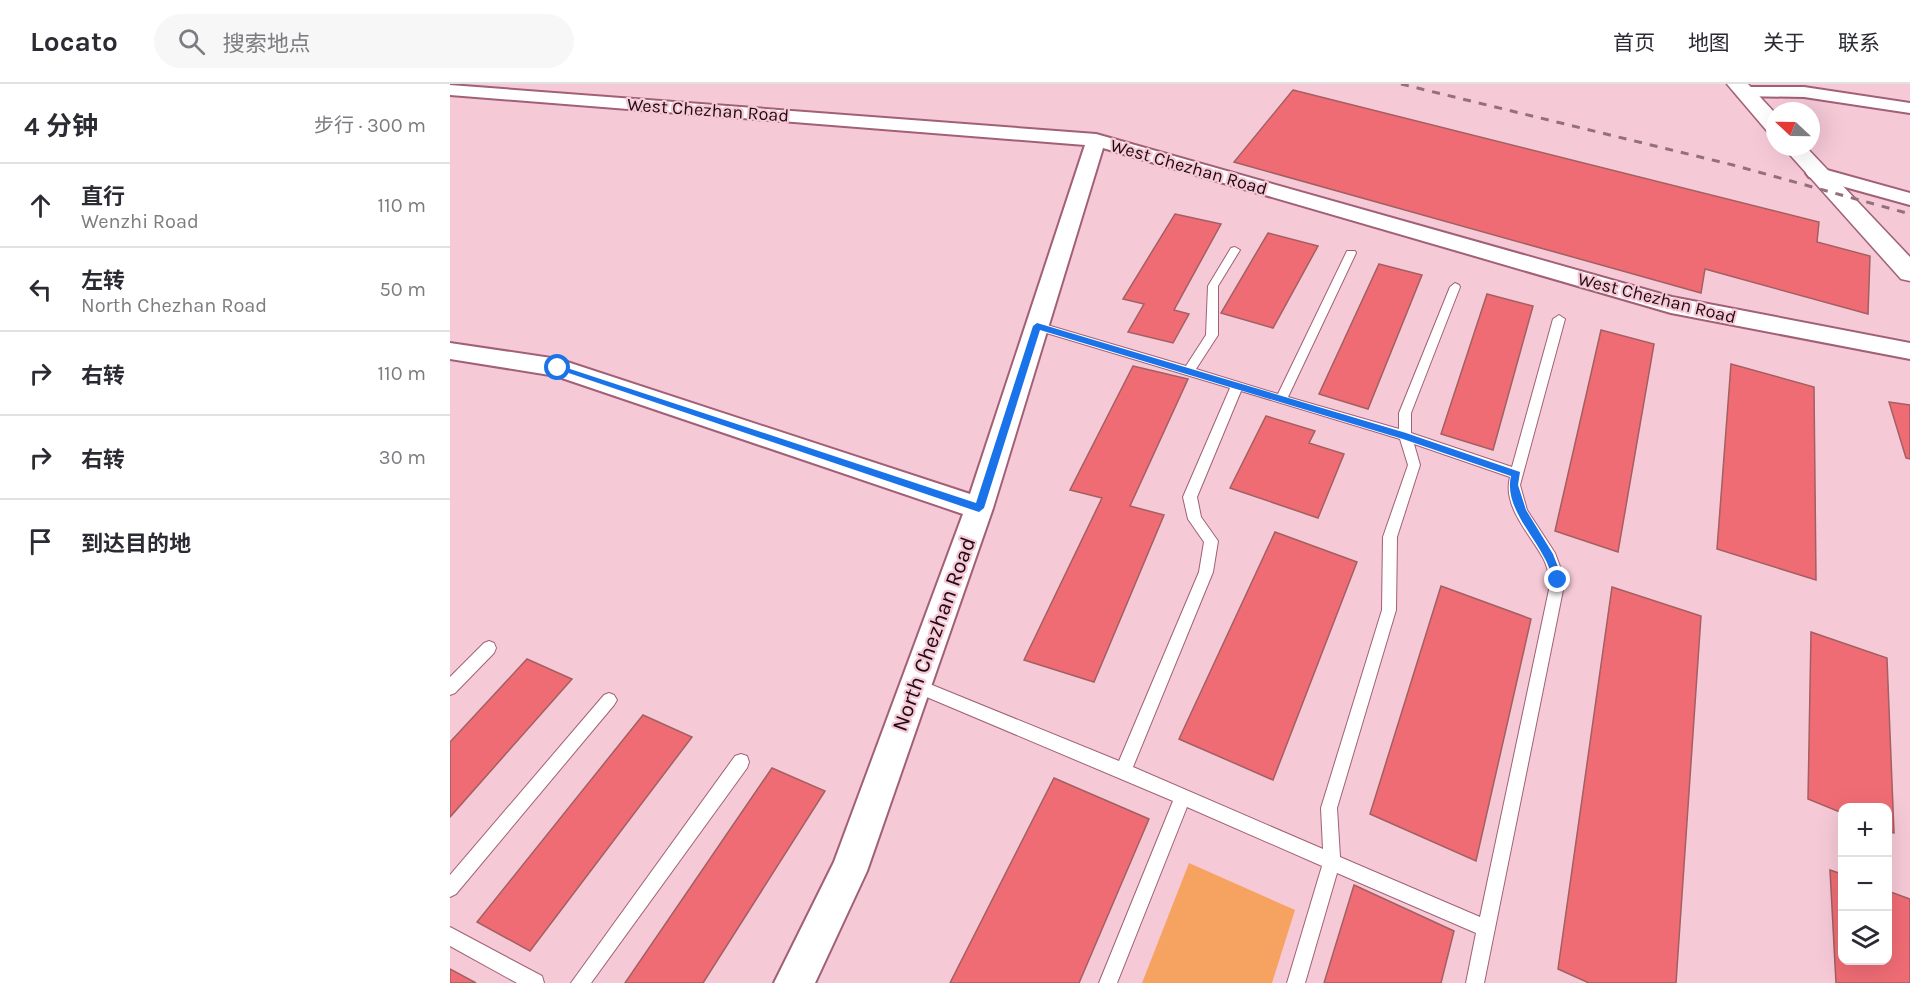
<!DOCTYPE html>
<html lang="zh">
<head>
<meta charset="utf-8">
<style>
  :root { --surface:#fff; --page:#f7f7f7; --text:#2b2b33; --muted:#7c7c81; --line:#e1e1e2 }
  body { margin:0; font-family:Karla,"Noto Sans SC",sans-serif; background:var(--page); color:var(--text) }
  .controls { position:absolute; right:18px; bottom:18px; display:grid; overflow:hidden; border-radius:12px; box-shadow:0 6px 24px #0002 }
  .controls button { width:54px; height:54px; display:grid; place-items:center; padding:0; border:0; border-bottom:2px solid var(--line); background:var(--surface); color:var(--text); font:30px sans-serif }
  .compass { position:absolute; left:1316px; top:18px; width:54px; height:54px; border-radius:50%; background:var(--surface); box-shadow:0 6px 24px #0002; rotate:292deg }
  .stop { position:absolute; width:18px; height:18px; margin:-14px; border:4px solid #1a73e8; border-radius:50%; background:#fff }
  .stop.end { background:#1a73e8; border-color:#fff; box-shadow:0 2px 6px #0008 }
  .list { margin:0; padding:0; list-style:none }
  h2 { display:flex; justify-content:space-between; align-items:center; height:78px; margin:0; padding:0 24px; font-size:26px }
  h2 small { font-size:20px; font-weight:400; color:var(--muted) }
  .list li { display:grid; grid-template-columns:39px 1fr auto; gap:18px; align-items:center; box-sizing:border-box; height:84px; padding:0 24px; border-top:2px solid var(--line) }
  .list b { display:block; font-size:22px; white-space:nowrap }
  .list p { margin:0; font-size:20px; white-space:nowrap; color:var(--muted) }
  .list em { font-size:20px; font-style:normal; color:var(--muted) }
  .icon { flex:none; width:33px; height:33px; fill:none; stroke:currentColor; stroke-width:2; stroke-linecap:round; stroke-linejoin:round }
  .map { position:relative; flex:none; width:1460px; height:899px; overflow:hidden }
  header { display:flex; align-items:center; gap:36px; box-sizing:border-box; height:84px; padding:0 30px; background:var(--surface); border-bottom:2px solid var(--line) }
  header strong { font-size:28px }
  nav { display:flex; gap:33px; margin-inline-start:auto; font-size:21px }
  .search { width:420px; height:54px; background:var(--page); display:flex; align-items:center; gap:15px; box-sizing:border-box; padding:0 21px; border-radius:33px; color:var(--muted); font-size:22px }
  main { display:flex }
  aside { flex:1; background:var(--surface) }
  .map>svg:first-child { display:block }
  .green { fill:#f6a361 }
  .building { fill:#f06c75; stroke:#a35f61; stroke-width:1.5 }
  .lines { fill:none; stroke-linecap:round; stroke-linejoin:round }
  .service-casing { stroke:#a16077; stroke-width:2 }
  .minor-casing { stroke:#a16077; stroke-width:4 }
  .tertiary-casing { stroke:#a16077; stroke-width:3 }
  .service { fill:#fff; fill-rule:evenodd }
  .minor { fill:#fff; fill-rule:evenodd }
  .tertiary { fill:#fff; fill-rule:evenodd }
  .rail { stroke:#93707b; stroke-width:3; stroke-dasharray:8 8; stroke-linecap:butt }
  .route { fill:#1a73e8 }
  .labels { text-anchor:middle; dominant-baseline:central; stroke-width:4.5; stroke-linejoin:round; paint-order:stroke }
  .far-street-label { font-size:18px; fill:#210912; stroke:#f6c9d7 }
  .street-label { font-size:22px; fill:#210912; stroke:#f6c9d7 }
</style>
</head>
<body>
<header>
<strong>Locato</strong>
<div class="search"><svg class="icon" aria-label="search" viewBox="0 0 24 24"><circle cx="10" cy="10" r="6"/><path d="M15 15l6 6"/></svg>搜索地点</div>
<nav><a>首页</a><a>地图</a><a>关于</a><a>联系</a></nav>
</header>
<main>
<aside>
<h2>4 分钟<small>步行 · 300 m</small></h2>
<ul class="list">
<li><svg class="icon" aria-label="ahead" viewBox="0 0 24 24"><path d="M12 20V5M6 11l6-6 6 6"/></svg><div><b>直行</b><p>Wenzhi Road</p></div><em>110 m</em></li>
<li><svg class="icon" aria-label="left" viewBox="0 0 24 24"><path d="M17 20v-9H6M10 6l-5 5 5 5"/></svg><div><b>左转</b><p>North Chezhan Road</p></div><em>50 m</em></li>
<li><svg class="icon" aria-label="right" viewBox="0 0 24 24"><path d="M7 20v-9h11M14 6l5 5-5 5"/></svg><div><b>右转</b></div><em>110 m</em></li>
<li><svg class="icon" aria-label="right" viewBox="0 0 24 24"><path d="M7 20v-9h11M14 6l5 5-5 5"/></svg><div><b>右转</b></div><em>30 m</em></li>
<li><svg class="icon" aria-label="arrive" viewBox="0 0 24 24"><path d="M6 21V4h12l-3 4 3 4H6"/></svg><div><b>到达目的地</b></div></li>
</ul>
</aside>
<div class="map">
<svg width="1460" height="899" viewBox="0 0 1460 899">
  <rect width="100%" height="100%" fill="#f6c9d7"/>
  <path class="green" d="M739,779L845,826L822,899H692Z"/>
  <g class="building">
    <path d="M843,6L1369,138L1367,158L1420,172L1418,230L1255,185L1251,209L784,78Z"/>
    <path d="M725,130L771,140L724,226L739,230L723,259L678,248L694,220L673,215Z"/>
    <path d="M818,149L868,162L823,244L771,229Z"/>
    <path d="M929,180L972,191L918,325L869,310Z"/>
    <path d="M1037,210L1083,222L1043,366L991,350Z"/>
    <path d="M1151,246L1204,260L1168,468L1105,447Z"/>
    <path d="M1281,280L1364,303L1366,496L1267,465Z"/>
    <path d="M683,282L738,295L680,422L714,431L644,598L574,576L652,414L620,406Z"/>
    <path d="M1439,318L1460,321V375L1456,374Z"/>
    <path d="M816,332L865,347L859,359L894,370L868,434L780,404Z"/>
    <path d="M825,448L907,478L823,696L729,655Z"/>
    <path d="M991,502L1081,535L1026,777L920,730Z"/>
    <path d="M1162,503L1251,532L1226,899H1139L1108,885Z"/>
    <path d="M1361,548L1437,574L1444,749L1438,747V724H1392V729L1358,715Z"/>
    <path d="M77,575L122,595L0,733V658Z"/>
    <path d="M193,631L242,653L80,867L27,838Z"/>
    <path d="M322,684L375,707L253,899H175Z"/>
    <path d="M604,694L699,735L629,899H500Z"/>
    <path d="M1380,786L1392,790V876H1438V807L1460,815V899H1386Z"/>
    <path d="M904,801L1004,847L991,899H874Z"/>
    <path d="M0,885L26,899H0Z"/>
  </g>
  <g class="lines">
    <g class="service-casing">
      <g id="service">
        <path d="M785,163L790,166L768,202V251L746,285L828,310L896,169L897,167H905L906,169L838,313L949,345V329L1000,203L1005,199L1009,201L1010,203L961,329V349L1062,383L1103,235L1109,231L1115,235L1070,401L1077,426L1105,469L1115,496L1034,899H1016L1026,849L887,789L855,899H837L872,782L737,723L667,899H649L723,717L460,606L457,601L460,596L465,594L669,677L749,488L754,458L738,435L733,413L780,304L583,245L581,242L587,238L736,282L756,251L758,202L781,164ZM791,307L950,355L958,381L933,453L932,526L871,724L873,765L683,683L763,488L768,457L751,433L747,413ZM964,360L1060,393C1052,422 1080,450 1093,474C1097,481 1098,489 1101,496L1030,833L890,773L887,724L946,526L947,453L970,381Z"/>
        <path d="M39,557L44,559L46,564L44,569L5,609L0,611V593L34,559Z"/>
        <path d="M159,609L164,611L167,616L164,621L6,810L0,813V791L154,611Z"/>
        <path d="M291,670L297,672L299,678L297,684L141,899H121L285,672Z"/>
        <path d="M0,843L92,892L94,899H67L0,862Z"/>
      </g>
    </g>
    <g class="minor-casing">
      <g id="minor">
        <path d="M0,1L646,50L1222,213L1460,259V275L1221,229L653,64L543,424L417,787L365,899H324L384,778L513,430L106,292L0,275V259L108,275L520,410L635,61L0,11Z"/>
        <path d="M1294,3H1354L1460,19V29L1354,13L1288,12L1285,8L1288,4Z"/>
        <path d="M1366,83L1460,109V121L1359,93L1356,89L1359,85Z"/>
      </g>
    </g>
    <g class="tertiary-casing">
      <g id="tertiary">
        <path d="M1277,0H1298L1325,29V48L1317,47Z"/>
        <path d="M1333,63H1356L1460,173V197L1451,195Z"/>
      </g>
    </g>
    <use href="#service" class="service"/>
    <use href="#minor" class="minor"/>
    <use href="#tertiary" class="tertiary"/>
    <path class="rail" d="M951,0L1283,81L1460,130"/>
  </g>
  <path class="route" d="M587,239L956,349L1070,388L1068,401L1076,426L1103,470L1113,496L1112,499H1104C1101,490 1099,481 1094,473C1082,449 1054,421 1061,392L953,355L590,246L534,424L529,428L104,284L111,282L526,419L583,242Z"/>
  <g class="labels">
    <g class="far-street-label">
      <text transform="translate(258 26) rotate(4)">West Chezhan Road</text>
      <text transform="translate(739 83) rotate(16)">West Chezhan Road</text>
      <text transform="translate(1207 214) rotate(14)">West Chezhan Road</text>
    </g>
    <g class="street-label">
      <text transform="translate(484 550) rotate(-70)">North Chezhan Road</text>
    </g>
  </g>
</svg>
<div class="controls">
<button>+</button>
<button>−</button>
<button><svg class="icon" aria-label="layers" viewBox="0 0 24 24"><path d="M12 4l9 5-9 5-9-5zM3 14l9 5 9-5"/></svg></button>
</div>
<svg class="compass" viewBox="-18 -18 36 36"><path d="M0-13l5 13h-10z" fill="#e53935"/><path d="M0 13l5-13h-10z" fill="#7c7c81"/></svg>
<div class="stop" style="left:108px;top:284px"></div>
<div class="stop end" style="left:1108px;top:496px"></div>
</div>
</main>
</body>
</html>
